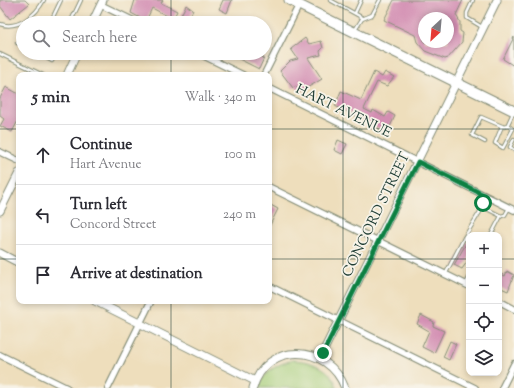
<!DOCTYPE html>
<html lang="en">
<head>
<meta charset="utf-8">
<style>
  :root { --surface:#fff; --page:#f2f2f3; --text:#2b2b33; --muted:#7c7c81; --line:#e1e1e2 }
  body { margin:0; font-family:"Sorts Mill Goudy",serif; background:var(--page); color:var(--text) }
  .controls { position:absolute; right:12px; bottom:12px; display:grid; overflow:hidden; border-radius:8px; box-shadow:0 2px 6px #0003 }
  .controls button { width:36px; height:36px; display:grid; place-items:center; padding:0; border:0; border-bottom:1px solid var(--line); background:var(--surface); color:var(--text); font:20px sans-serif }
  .compass { position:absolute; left:418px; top:12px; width:36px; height:36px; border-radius:50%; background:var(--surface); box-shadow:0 2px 6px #0003; rotate:206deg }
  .stop { position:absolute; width:12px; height:12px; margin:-9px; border:3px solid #0b8043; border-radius:50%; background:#fff }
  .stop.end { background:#0b8043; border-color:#fff; box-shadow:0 1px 4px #0008 }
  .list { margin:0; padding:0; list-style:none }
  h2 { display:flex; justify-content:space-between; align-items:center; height:52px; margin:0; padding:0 16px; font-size:17px }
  h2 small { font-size:13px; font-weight:400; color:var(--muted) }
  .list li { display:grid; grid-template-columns:26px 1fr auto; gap:12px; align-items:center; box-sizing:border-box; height:60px; padding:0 16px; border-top:1px solid var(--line) }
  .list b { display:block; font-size:15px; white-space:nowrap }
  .list p { margin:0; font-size:13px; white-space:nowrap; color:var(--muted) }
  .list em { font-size:13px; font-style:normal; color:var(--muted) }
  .icon { flex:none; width:22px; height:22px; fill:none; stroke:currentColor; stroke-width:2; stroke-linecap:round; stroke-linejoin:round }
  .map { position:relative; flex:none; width:514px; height:388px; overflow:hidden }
  .search { position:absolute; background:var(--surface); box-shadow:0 2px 6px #0003; left:16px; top:16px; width:256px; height:44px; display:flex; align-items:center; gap:10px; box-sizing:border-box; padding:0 14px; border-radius:22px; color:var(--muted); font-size:15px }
  .panel { position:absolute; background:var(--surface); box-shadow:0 2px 6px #0003; left:16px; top:72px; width:256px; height:232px; border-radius:8px }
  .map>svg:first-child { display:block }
  .green { fill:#a5cd78; stroke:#628556 }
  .building { fill:#d38eb2; fill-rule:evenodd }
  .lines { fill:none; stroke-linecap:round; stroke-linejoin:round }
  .service-casing { stroke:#868e78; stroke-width:4.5 }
  .minor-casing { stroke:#868e78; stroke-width:8 }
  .tertiary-casing { stroke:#868e78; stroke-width:9 }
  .primary-casing { stroke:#868e78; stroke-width:11 }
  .service { stroke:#fff; stroke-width:2.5 }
  .minor { stroke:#fff; stroke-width:5.5 }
  .tertiary { stroke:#fff; stroke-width:7 }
  .primary { stroke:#fff; stroke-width:9 }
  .route { stroke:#0b8043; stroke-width:5 }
  .grid { fill:none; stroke:#1f3d34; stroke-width:1; stroke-opacity:0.55 }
  .labels { text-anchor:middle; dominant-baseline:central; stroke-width:3.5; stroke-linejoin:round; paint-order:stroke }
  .street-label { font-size:14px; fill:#1f3d34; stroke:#f7f3e8 }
</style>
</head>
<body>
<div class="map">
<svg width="514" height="388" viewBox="0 0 514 388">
  <rect width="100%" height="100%" fill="#f7f3e8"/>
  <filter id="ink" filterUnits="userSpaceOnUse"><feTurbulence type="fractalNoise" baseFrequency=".025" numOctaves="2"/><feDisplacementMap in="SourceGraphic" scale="8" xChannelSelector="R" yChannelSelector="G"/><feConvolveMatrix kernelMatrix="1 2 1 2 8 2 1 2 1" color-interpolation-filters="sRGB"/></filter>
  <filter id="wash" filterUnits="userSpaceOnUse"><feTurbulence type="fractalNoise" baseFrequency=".012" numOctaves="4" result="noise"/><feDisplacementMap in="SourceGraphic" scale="16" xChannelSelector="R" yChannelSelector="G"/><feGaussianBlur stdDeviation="0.9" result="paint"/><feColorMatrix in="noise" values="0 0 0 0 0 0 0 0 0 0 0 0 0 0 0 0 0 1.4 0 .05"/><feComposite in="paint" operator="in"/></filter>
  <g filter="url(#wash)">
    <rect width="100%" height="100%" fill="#eedebc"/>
    <path class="green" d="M293,360C312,361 332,368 337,388H259C263,371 278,364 293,360Z"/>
    <g id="blocks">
      <g class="building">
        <path d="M0,0H25L29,4L10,19L0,6Z"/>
        <path d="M135,0H163L161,3L177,11L173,19L152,8L146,21L131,13Z"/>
        <path d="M223,0H232L227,13L219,9Z"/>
        <path d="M394,0H463L456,15L460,22V31L463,33L462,42L448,58L445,59L425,51L417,42L415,35L384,20ZM424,18H448V42H424Z"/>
        <path d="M186,5L193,10L189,18L199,23H182L185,17L181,15Z"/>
        <path d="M514,37V66L503,59Z"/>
        <path d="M305,38L309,44L321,41L323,48L320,51L321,55L308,58L322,79L300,92L296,86L293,88L280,71L290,61L298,59L291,49Z"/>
        <path d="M227,53H253L264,58L259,69Z"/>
        <path d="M374,72L382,77L385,72L394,77L387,86L377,82L364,109L372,113L373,110L385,117L388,112L395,116L387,133L367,122L369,120L359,115L358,117L335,106L341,91L361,100Z"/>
        <path d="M6,87L19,94V119L12,132L0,126L4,119L0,116V98Z"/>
        <path d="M338,140L347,144L342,154L334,150Z"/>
        <path d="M269,204L278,209L269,227Z"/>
        <path d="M467,242L469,243V259L462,269L454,265Z"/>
        <path d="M507,271L514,275L508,291L499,287V273L505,276Z"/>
        <path d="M421,315L434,322L433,326L444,331L434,353L422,347L429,331L417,324Z"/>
        <path d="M450,341L456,344L449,360L443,357Z"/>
      </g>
    </g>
  </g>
  <g filter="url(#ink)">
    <use href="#blocks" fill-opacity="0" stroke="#868e78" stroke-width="1"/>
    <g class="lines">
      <g class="service-casing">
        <g id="service">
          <path d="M330,0L363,18"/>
          <path d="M473,0L467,13V18L482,27"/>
          <path d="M355,13L361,0"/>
          <path d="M50,23L61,0"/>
          <path d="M70,23L81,0"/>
          <path d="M0,24C18,30 36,15 44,0"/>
          <path d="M355,30L362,19L372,15L380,0"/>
          <path d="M23,40L17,43L23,46"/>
          <path d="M37,53L52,61L56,53"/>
          <path d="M0,54L43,75"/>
          <path d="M502,126L495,143L503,148L513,129L507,125"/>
          <path d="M514,139L510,147L514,150"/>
          <path d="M485,142L472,135L481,117L504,127L507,126L513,113"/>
          <path d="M483,207V201L485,196"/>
          <path d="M501,216L505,215L509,208"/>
          <path d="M464,238L483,207L501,216L491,235"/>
          <path d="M446,273L464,238L469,240"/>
          <path d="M466,284L469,278"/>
        </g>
      </g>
      <g class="minor-casing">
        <g id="minor">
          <path d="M101,5L138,23"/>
          <path d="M198,53L243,75"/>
          <path d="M264,75L299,5"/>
          <path d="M269,88L514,210"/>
          <path d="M0,152L19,161"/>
          <path d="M269,187L469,286"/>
          <path d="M269,286L475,388"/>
          <path d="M499,301L514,309"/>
          <path d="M0,355L67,388"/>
          <path d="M108,388L151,301"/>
          <path d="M502,388L514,364"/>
        </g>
      </g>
      <g class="tertiary-casing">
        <g id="tertiary">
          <path d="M92,23L103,0"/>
          <path d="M67,75L77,53"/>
          <path d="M0,211L19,173"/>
          <path d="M0,253L19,263"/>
          <path d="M95,301L255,381"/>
          <path d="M320,358L497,0"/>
          <path d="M253,388C266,341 328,343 345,388"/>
        </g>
      </g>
      <g class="primary-casing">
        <path id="primary" d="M289,0L514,111"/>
      </g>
      <use href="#service" class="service"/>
      <use href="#minor" class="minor"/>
      <use href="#tertiary" class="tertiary"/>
      <use href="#primary" class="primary"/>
    </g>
  </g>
  <g class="lines" filter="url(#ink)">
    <path class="route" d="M323,353L418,162L486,196L483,203"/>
  </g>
  <path class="grid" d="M171,0V23M343,0V388M171,53V75M0,129H19M269,129H514M0,259H19M269,259H469M499,259H514M171,301V388"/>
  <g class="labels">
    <g class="street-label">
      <text transform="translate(343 112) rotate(26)">HART AVENUE</text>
      <text transform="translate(377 215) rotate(-64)">CONCORD STREET</text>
    </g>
  </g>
</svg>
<div class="controls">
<button>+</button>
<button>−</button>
<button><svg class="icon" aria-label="locate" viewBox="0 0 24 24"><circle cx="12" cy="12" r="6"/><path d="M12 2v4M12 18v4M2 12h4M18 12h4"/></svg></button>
<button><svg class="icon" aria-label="layers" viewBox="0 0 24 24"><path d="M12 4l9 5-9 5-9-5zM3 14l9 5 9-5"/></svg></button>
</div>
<svg class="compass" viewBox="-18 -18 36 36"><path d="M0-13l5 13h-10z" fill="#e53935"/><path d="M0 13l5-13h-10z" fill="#7c7c81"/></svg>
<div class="stop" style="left:483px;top:203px"></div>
<div class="stop end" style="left:323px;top:353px"></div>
<div class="search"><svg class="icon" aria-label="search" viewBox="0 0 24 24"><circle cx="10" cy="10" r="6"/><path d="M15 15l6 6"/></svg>Search here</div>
<section class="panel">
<h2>5 min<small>Walk · 340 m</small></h2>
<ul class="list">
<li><svg class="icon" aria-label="ahead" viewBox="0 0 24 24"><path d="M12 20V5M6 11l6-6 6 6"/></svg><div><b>Continue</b><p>Hart Avenue</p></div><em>100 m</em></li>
<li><svg class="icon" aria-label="left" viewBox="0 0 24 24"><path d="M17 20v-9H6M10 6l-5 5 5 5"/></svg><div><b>Turn left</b><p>Concord Street</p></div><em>240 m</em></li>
<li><svg class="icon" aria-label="arrive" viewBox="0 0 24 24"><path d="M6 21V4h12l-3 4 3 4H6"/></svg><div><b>Arrive at destination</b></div></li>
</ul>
</section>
</div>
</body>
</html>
